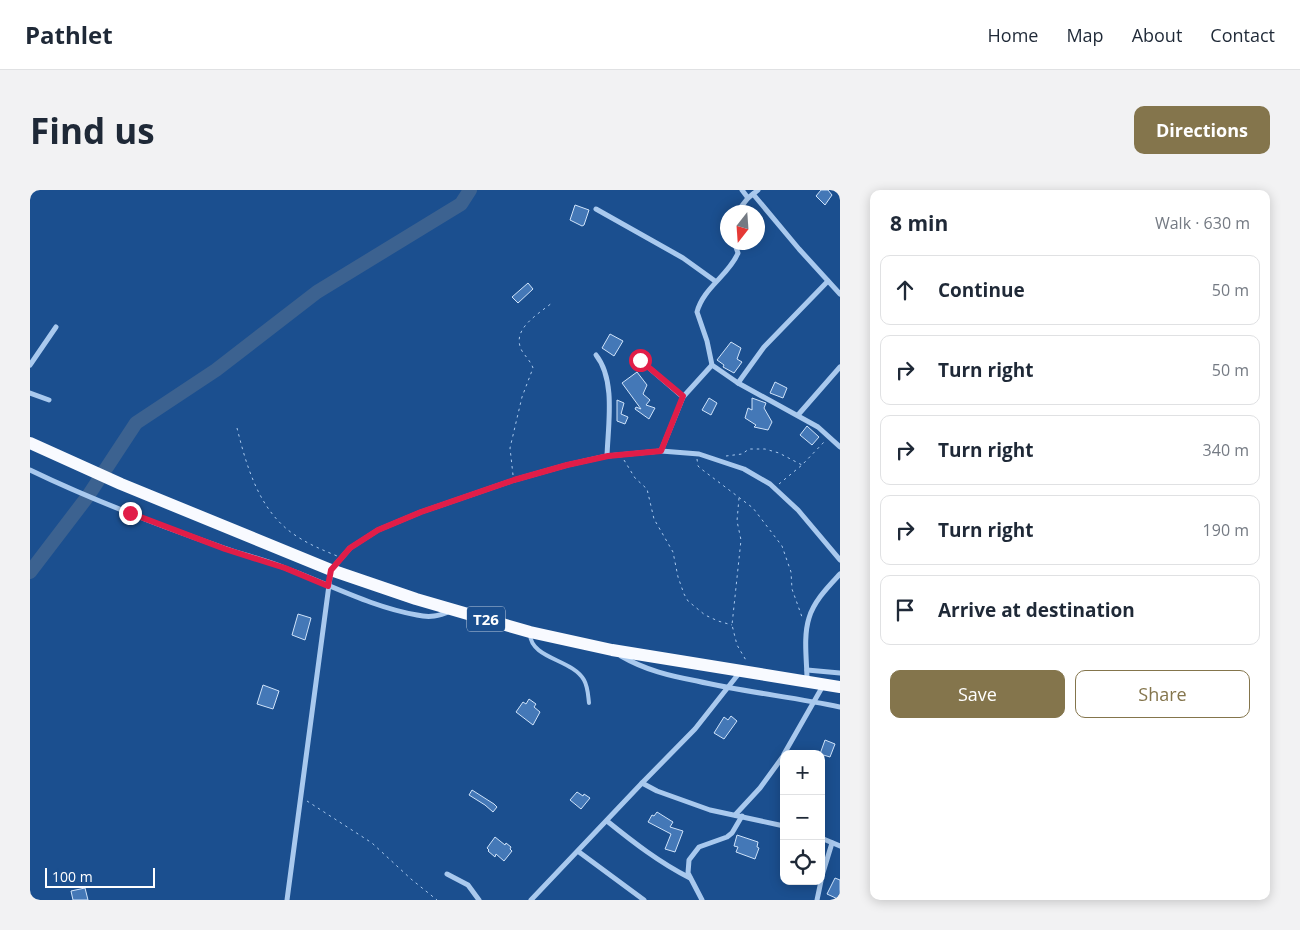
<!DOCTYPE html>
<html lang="en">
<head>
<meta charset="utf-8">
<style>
  :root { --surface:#fff; --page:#f2f2f3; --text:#1f2937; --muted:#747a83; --line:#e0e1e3; --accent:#84754c }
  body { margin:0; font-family:"Open Sans",sans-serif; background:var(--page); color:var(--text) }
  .controls { position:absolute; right:15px; bottom:15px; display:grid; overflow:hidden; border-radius:10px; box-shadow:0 2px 12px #0003 }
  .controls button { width:45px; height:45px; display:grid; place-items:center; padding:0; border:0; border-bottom:1px solid var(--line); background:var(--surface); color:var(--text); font:25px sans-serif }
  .compass { position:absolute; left:690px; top:15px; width:45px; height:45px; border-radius:50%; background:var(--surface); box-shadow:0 2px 12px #0003; rotate:197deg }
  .scale { position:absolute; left:15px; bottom:12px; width:110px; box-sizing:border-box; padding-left:5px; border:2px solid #fff; border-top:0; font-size:14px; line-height:18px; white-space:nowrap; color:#fff; -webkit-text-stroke:4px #1b4f8f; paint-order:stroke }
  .stop { position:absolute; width:15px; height:15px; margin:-11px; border:4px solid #e11d48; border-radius:50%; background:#fff }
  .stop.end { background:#e11d48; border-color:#fff; box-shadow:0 1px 5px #0008 }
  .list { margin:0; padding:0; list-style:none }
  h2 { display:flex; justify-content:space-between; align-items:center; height:65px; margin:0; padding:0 20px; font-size:21px }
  h2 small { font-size:16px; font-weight:400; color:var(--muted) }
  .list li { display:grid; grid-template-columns:32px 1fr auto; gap:15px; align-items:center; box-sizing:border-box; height:70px; margin:0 10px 10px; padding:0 10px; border:1px solid var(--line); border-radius:10px }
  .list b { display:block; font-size:19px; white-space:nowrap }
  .list em { font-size:16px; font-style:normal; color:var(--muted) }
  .actions { display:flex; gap:10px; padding:15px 20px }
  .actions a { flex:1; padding:11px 0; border:1px solid var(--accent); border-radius:10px; text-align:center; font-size:18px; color:var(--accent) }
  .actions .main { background:var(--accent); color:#fff }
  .icon { flex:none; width:28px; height:28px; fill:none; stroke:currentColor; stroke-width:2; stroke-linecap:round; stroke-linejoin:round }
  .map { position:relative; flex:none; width:810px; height:710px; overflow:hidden; border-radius:10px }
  header { display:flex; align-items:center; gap:30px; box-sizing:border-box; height:70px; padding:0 25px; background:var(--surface); border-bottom:1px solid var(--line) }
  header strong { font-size:24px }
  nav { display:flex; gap:28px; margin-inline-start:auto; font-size:18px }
  .intro { display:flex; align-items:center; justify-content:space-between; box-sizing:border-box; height:120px; padding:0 30px }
  h1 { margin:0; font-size:35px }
  .button { padding:12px 22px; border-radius:10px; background:var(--accent); color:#fff; font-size:18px; font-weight:700 }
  main { display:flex; gap:30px; padding:0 30px }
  aside { flex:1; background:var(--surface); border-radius:10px; box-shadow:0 2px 12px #0003 }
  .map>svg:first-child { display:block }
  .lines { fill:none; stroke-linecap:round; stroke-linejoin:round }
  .river { stroke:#3c6290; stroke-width:14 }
  .building { fill:#4478b7; stroke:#cfe3fa }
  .path { stroke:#a9c9ee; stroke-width:1; stroke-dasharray:2.5 4; stroke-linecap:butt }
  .service { stroke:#a9c9ee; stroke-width:4 }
  .minor { stroke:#a9c9ee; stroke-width:5 }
  .trunk { stroke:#f8faff; stroke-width:12 }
  .route { stroke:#e11d48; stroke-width:6 }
  .labels { text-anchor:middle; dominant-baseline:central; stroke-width:5; stroke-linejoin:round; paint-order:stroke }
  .shield { fill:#1b4f8f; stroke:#bbcadd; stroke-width:1 }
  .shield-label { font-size:15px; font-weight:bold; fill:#fff }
</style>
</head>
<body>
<header>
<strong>Pathlet</strong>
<nav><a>Home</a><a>Map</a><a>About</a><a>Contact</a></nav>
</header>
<div class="intro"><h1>Find us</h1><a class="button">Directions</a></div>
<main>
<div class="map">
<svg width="810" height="710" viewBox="0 0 810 710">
  <rect width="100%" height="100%" fill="#1b4f8f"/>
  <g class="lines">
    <path class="river" d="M0,382L58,306L106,233L186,180L287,102L431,14L440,0"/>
  </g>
  <g class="building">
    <path d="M791,0H798L802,5L795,15L786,6Z"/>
    <path d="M545,15L559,20L554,35L552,36L540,30Z"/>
    <path d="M498,93L503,99L488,113L482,107Z"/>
    <path d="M580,144L593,151L584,166L572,158Z"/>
    <path d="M701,152L711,158L707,169L712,172L704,183L693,177L694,175L687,170Z"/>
    <path d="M607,182L617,195L613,204L620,210L616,215L625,218L619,229L605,219L606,217L611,219L592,193Z"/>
    <path d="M745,192L757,198L753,208L740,203Z"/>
    <path d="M679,208L687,213L681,225L672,220Z"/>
    <path d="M722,208L736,213L734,218L742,232L738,240L724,237L726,235L715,228L718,218L722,220Z"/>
    <path d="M587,210L594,213L591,224L598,227L595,234L587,231Z"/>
    <path d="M777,236L789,247L782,255L770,245Z"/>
    <path d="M268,424L281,428L275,450L262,445Z"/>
    <path d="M233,495L249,501L243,519L227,514Z"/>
    <path d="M499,509L506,514L504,517L510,522L503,535L486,522L493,512L496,514Z"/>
    <path d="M701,526L707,531L694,549L684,543L694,527L698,530Z"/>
    <path d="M795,550L805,554L800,567L790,564Z"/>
    <path d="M442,600L464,614L467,617L463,622L455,615L439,605Z"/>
    <path d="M547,602L553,606L554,604L560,608L551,619L540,610Z"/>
    <path d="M627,622L643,632L640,637L653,641L645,662L635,659L641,644L618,632L622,625L624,626Z"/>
    <path d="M707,645L728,652L727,657L729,658L725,669L706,662L708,657L704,656Z"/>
    <path d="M465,647L475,655L476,653L481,657L480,659L482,661L474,671L466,664L465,667L458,661L459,660L457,658Z"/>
    <path d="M805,688L810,690V710L797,704Z"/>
    <path d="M55,698L58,710H43L41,701Z"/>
  </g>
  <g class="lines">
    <g class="path">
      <path d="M207,238C217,278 230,324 268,347C280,355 293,360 307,366"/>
      <path d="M696,266L712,264L719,259H735L749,263L772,275"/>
      <path d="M667,269L668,276L670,278L723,318L752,356L761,382L762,399L772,427"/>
      <path d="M594,270L605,288L617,299L624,329L643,362L648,387L654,404L658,411L675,425L688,431L702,435"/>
      <path d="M483,285L480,258L492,207L503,178C501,172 496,167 492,161C480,139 509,124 523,112"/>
      <path d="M749,294L772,275L795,251"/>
      <path d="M709,308L707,331L711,350L702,435L707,455L717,472"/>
      <path d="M277,611L342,653L381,689L407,710"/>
    </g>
    <path class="service" d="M500,444C501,469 542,469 554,490C558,497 558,505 559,513"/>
    <g class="minor">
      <path d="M712,0L718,8"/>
      <path d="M723,4L769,59L810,104"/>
      <path d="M566,19L653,68L685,91"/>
      <path d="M707,22L718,8L728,0"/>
      <path d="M704,52L708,63C699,85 673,98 667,122L677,151L682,175L708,193L788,237L810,257"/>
      <path d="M566,165C586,190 578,235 577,266"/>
      <path d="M610,170L653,207"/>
      <path d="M0,175L26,137"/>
      <path d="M708,193L734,157L798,91"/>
      <path d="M0,203L19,210"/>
      <path d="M768,225L810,177"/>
      <path d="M631,261L669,264L714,279L740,294L768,320L810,370"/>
      <path d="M0,280C62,310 128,335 194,358C214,365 235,370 255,378C299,394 341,417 387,425C400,428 409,426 420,421"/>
      <path d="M591,466C615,480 640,486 667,491C714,502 763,507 810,517"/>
      <path d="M777,480L810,483"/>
      <path d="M777,490C777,471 773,447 779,428C784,411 798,397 810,384"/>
      <path d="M754,564L794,494"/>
      <path d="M612,593L627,601L680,620L754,636"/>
      <path d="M705,625L730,598L754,565"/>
      <path d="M577,631C603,652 630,673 660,688"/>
      <path d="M791,648L810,656"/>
      <path d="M549,662L614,710"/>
      <path d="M417,684L438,695L449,710"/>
      <path d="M791,689L802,653"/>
      <path d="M257,710L301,380L320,358L348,340L391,322L484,290L537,275L577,266L631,261L653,207L682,175"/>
      <path d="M501,710L612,593L665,539L710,482"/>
      <path d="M672,710L658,683L659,670L669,657L697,647L702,643L712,626"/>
      <path d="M787,710L791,691"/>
    </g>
    <path class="trunk" d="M0,253L91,294L301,380L386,409L500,442L582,460L810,497"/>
  </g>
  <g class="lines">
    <path class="route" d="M100,323L195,359L255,378L298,396L301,380L320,358L348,340L391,322L484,290L537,275L578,266L631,261L653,206L610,170"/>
  </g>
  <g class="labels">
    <rect class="shield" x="437" y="416.5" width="38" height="25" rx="4"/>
    <g class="shield-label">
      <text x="456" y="429">T26</text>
    </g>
  </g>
</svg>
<div class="controls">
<button>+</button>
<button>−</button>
<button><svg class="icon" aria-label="locate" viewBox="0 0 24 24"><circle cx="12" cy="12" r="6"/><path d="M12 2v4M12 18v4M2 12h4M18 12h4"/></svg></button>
</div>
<svg class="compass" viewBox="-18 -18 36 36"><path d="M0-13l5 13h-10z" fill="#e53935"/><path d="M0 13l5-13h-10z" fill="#747a83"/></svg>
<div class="scale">100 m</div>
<div class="stop" style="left:610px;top:170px"></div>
<div class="stop end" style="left:100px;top:323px"></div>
</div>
<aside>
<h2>8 min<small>Walk · 630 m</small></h2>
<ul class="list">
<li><svg class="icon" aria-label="ahead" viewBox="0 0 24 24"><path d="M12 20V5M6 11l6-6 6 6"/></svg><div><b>Continue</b></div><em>50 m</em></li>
<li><svg class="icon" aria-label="right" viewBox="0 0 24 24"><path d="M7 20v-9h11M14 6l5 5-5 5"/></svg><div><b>Turn right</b></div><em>50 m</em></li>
<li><svg class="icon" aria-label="right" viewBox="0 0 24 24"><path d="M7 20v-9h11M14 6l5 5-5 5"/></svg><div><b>Turn right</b></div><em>340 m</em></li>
<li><svg class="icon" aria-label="right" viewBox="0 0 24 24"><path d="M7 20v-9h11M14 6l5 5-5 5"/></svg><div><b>Turn right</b></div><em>190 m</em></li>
<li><svg class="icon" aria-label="arrive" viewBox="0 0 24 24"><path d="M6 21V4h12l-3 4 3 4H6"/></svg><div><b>Arrive at destination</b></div></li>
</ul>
<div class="actions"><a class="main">Save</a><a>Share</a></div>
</aside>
</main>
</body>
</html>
